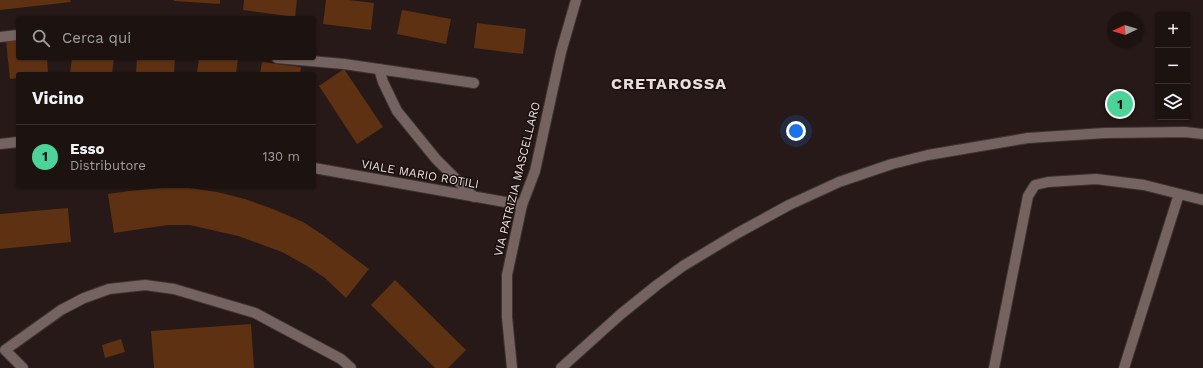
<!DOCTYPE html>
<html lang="it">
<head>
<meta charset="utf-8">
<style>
  :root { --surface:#1c1311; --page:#251c1a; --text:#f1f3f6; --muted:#a09e9f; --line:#3a3231; --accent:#4dd39a }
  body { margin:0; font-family:"Work Sans",sans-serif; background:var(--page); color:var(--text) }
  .controls { position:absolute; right:12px; top:12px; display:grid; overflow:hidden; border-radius:4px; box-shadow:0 1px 3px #0004 }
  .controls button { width:36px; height:36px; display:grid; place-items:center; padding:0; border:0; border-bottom:1px solid var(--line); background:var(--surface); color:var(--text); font:20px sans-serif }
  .compass { position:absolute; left:1107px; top:12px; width:36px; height:36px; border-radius:50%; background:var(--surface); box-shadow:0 1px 3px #0004; rotate:266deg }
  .you { position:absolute; left:796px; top:131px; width:14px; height:14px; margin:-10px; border:3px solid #fff; border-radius:50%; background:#1a73e8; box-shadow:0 0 0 6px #1a73e833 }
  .badge { display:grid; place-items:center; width:26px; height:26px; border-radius:50%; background:var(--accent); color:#111; font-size:13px; font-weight:700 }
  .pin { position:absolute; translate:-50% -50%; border:2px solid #fff; box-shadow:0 1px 4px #0006 }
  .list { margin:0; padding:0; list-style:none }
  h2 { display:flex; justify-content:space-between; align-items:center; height:52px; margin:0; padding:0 16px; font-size:17px }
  h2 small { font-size:13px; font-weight:400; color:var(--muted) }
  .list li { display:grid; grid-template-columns:26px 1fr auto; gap:12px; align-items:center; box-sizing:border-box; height:64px; padding:0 16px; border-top:1px solid var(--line) }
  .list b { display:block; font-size:15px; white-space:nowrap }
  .list p { margin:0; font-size:13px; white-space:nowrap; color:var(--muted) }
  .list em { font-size:13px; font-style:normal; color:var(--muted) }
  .icon { flex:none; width:22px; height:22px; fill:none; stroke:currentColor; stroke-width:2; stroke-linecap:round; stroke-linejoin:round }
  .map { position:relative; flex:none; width:1203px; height:368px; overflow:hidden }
  .search { position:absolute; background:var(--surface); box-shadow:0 1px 3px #0004; left:16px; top:16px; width:300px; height:44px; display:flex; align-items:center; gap:10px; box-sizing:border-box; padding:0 14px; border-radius:4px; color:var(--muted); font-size:15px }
  .panel { position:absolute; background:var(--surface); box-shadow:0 1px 3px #0004; left:16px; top:72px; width:300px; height:116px; border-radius:4px }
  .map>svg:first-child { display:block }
  .building { fill:#5d3112 }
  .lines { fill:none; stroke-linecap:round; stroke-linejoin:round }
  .street-casing { stroke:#3e3434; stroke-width:12 }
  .secondary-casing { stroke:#3e3434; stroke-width:12 }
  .street { stroke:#746361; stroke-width:10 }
  .secondary { stroke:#746361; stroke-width:10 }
  .labels { text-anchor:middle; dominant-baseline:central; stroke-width:3; stroke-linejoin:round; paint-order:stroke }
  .street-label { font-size:12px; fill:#e7dedd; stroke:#1c100e }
  .district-label { font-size:16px; font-weight:bold; letter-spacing:1px; fill:#e7dedd; stroke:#1c100e }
</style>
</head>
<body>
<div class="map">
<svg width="1203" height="368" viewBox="0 0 1203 368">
  <rect width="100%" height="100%" fill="#261917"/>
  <g class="building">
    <path d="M0,0H70L71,2L0,10Z"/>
    <path d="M174,0H220V4L174,1Z"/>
    <path d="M244,0H297L295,17L243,10Z"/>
    <path d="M326,0H349L374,3L371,30L323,24Z"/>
    <path d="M402,10L451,19L446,44L397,34Z"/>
    <path d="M477,23L526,29L523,54L474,48Z"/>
    <path d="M18,40V58H47L48,74H18V78L10,79L6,41Z"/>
    <path d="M72,58H114L112,74H70Z"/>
    <path d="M137,58H175L174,74H136Z"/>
    <path d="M199,58H238L236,74H197Z"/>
    <path d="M262,62L301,67L300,74H260Z"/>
    <path d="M344,69L383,127L357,144L319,86Z"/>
    <path d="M162,188H189L217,192L245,199L273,209L303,222L323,235L369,269L346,298L325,278L307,266L282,252L238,236L190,225H168L114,233L108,194L129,191Z"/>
    <path d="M68,208L71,242L0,249V214Z"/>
    <path d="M395,280L466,350L448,368H435L371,305Z"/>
    <path d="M251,324L254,368H154L151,331Z"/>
    <path d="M121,339L125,352L105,358L102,345Z"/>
  </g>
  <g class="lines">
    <g class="street-casing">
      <g id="street">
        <path d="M0,37L18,35"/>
        <path d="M277,58L344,64L474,83"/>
        <path d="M379,69L383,82L397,111L436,159L474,197"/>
        <path d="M0,144L18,142"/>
        <path d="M314,168L522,205"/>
        <path d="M23,368L5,350L61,310L84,298L109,289L145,285L174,289L255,313L341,359L351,368"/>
        <path d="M512,368L507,317V275L522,205L535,171L561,52L576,0"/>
        <path d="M994,368L1028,196L1035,185L1048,182L1096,179L1144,185L1203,200"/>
        <path d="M1124,368L1179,194"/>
      </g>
    </g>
    <g class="secondary-casing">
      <path id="secondary" d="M561,368L621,314L657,285L683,266L736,234L789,205L839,182L892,164L928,155L1028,138L1105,133L1185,132L1203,134"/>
    </g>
    <use href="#street" class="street"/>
    <use href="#secondary" class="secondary"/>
  </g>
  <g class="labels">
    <g class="street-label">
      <text transform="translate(420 174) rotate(10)">VIALE MARIO ROTILI</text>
      <text transform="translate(517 179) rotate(-76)">VIA PATRIZIA MASCELLARO</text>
    </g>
    <g class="district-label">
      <text x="669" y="83">CRETAROSSA</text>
    </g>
  </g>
</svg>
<div class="controls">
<button>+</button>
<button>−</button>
<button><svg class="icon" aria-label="layers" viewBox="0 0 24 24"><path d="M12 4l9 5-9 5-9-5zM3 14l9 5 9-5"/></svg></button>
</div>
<svg class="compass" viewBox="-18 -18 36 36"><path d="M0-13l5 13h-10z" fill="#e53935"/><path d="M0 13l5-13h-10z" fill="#a09e9f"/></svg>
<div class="you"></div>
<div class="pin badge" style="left:1120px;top:104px">1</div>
<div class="search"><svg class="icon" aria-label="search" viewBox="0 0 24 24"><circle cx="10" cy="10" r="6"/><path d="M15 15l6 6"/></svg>Cerca qui</div>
<section class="panel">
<h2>Vicino<small></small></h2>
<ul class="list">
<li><span class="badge">1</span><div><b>Esso</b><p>Distributore</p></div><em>130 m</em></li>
</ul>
</section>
</div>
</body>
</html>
